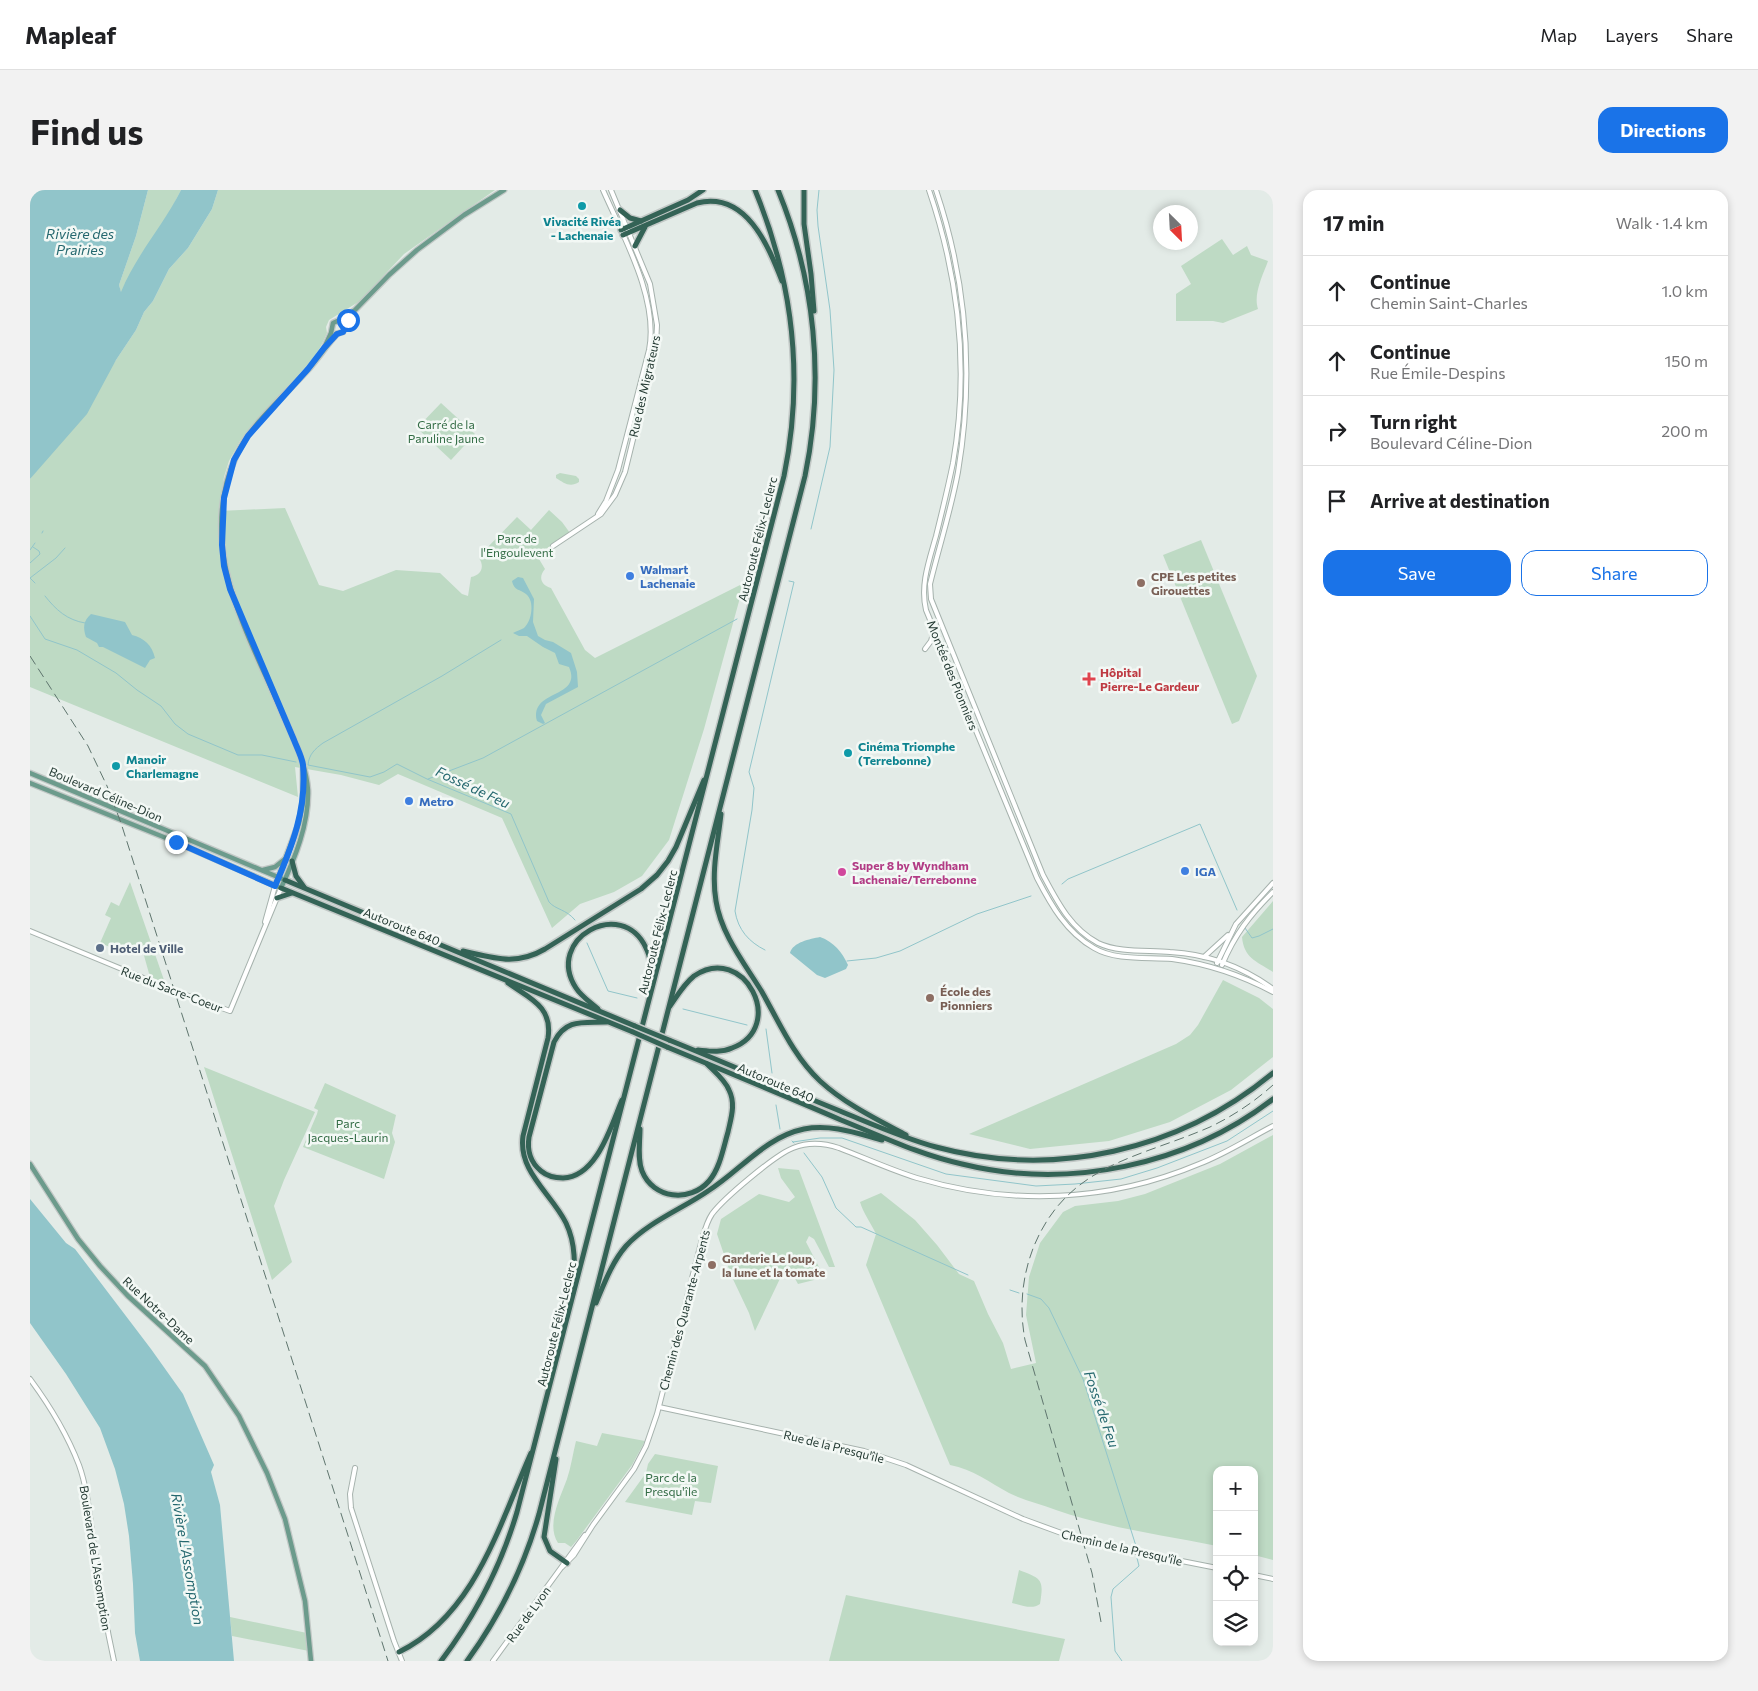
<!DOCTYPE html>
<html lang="en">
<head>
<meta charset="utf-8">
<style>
  :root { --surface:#fff; --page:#f2f2f2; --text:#202124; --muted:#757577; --line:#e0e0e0; --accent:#1a73e8 }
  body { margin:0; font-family:Commissioner,sans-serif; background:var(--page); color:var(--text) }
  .controls { position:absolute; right:15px; bottom:15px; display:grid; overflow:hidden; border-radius:10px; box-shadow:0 2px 8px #0003 }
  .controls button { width:45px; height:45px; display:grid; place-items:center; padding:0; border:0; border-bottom:1px solid var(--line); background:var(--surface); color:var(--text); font:25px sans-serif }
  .compass { position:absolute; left:1123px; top:15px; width:45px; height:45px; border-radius:50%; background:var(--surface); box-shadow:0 2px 8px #0003; rotate:156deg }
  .stop { position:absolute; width:15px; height:15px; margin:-11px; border:4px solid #1a73e8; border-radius:50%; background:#fff }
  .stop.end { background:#1a73e8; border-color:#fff; box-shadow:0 1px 5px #0008 }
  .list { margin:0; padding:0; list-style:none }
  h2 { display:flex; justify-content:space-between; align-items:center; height:65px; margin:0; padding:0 20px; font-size:21px }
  h2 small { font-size:16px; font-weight:400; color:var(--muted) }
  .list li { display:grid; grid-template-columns:32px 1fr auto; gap:15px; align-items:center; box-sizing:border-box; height:70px; padding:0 20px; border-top:1px solid var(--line) }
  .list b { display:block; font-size:19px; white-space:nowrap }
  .list p { margin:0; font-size:16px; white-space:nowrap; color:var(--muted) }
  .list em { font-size:16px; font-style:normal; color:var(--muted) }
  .actions { display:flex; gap:10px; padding:15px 20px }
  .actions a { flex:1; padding:11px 0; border:1px solid var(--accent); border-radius:15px; text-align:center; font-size:18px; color:var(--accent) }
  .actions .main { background:var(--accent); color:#fff }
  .icon { flex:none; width:28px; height:28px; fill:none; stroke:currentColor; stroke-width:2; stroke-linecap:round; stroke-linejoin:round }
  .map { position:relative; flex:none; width:1243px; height:1471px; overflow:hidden; border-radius:15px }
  header { display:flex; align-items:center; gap:30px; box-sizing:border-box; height:70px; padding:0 25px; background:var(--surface); border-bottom:1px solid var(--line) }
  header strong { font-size:24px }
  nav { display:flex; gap:28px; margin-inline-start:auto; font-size:18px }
  .intro { display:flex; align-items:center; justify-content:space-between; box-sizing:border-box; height:120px; padding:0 30px }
  h1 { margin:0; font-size:35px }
  .button { padding:12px 22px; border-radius:15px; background:var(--accent); color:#fff; font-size:18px; font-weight:700 }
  main { display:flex; gap:30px; padding:0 30px }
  aside { flex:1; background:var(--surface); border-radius:15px; box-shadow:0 2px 8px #0003 }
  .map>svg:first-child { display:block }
  .green { fill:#bedac4 }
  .water { fill:#91c5ca }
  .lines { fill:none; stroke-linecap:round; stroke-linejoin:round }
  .stream { stroke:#91c5ca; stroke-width:1 }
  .minor-casing { stroke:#a6b2ad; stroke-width:6 }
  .major-casing { stroke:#c2c8c6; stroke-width:7 }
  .highway-casing { stroke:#c2c8c6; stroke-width:8 }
  .minor { stroke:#fff; stroke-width:4 }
  .major { stroke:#6c9b8c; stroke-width:4.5 }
  .highway { stroke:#346356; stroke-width:5 }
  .rail { stroke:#5f756e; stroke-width:1; stroke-dasharray:10 5; stroke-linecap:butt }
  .highway-bridge-casing { stroke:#c2c8c6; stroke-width:8; stroke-linecap:butt }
  .highway-bridge { stroke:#346356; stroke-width:5 }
  .route { stroke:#1a73e8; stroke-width:6 }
  .culture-dot { fill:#0f9aa8; stroke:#f3f8f5; stroke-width:2 }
  .shop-dot { fill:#3f7fe0; stroke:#f3f8f5; stroke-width:2 }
  .education-dot { fill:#8d6e63; stroke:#f3f8f5; stroke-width:2 }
  .health-dot { fill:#e0444e; stroke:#f3f8f5; stroke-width:2 }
  .hotel-dot { fill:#d1479c; stroke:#f3f8f5; stroke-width:2 }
  .service-dot { fill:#5c6f8a; stroke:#f3f8f5; stroke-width:2 }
  .labels { text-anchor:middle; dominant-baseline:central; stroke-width:5; stroke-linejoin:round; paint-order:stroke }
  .culture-label { font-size:12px; font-weight:bold; fill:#0d838f; stroke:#f3f8f5; text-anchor:start }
  .street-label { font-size:12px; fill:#243a33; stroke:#f3f8f5 }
  .park-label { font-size:12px; fill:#336c45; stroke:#f3f8f5 }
  .shop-label { font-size:12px; font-weight:bold; fill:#366cbe; stroke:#f3f8f5; text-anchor:start }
  .education-label { font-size:12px; font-weight:bold; fill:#785e54; stroke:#f3f8f5; text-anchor:start }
  .health-label { font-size:12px; font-weight:bold; fill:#be3a42; stroke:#f3f8f5; text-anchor:start }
  .hotel-label { font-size:12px; font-weight:bold; fill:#b23c85; stroke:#f3f8f5; text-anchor:start }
  .service-label { font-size:12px; font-weight:bold; fill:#4e5e75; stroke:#f3f8f5; text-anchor:start }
  .water-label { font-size:14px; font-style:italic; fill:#25686f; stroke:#f3f8f5 }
</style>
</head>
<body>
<header>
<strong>Mapleaf</strong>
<nav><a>Map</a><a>Layers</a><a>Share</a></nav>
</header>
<div class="intro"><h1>Find us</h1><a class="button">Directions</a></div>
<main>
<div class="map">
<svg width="1243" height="1471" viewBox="0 0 1243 1471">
  <rect width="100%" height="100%" fill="#e3ebe7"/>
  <g class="green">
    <path d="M118,0H151L141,20L91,103L89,95L106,46Z"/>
    <path d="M188,0H465L374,64L330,111L299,130L296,137L297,143L290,158L280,172L210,251L199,271L194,287L189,321L255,318L289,395L313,401L366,380L410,383L432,404L438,406L441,387C451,385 455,377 449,368L452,363L487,327L501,340L519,320L532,332L540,343L509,364V369L515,379C508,387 511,395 521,398L555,460L565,468L714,393L674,539L639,650L612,686L584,702L550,714L522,738L472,628L368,584L349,595L311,585L265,577L268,607L0,497V289L86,170L106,140L114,122L123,111L139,79L158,58L182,19Z"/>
    <path d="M1192,49L1203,65L1217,56L1221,65L1238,71C1233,85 1223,104 1228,119L1193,133L1183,131H1146V104L1161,94L1151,76Z"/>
    <path d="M411,213L445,244L421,270L387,238Z"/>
    <path d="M530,283L546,286L549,289V292C540,298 534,293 526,288V285Z"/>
    <path d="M1171,350L1227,486L1209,531L1202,534L1133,365Z"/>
    <path d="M100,692L135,793L120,787L113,762L94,754L90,761L70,753L81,728L75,725L81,712L89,716Z"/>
    <path d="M1243,711V782C1226,771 1214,768 1212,747Z"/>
    <path d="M1193,790L1229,808L1243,819V867L1201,900L1140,932L1079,951L1000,959L939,944L1146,854L1160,845L1168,835Z"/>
    <path d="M174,877L285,922L254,990L244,1016L262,1072L242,1090Z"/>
    <path d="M295,893L366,925L362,943L365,952L354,989L273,957L287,924L288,920L284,918Z"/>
    <path d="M1243,945V1370L1224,1365V1280H1187V1356C1133,1345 1078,1338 1026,1320C1011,1314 993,1310 979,1303C960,1293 943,1279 920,1275L836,1075L846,1044C841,1033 833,1023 830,1012L851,1003L885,1030L907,1055L929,1084L944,1091L958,1124L973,1153L981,1179L1006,1173L996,1125L999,1087L1010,1053L1033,1022L1045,1016L1088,1011L1115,1004L1190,974Z"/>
    <path d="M748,978L769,980L805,1077H799L784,1049L779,1046L776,1052L790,1079L785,1084L784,1090L768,1094L757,1074L725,1141L719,1123L701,1085L687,1044L691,1029L729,1004L759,1012L765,1007L751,988Z"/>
    <path d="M572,1243L615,1251L602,1275L547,1350L541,1357L535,1353H528C516,1335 530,1308 537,1289C541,1277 543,1263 546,1251L567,1256Z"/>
    <path d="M625,1264L688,1276L681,1313L665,1311L662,1325L595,1312L616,1283L618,1274Z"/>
    <path d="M989,1380C1012,1389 1014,1389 1010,1414C1002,1420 992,1415 982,1413Z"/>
    <path d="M816,1405L1035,1449L1029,1471H799Z"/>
    <path d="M200,1427L277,1443L279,1461L202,1446Z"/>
  </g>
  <g class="water">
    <path d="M0,0H118L106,46L89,95L91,102C106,65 133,36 151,0H188L182,19L158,58L139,79L123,111L114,122L106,140L86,170L57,224L0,289Z"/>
    <path d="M488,387L493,388L504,409L503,432L508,446L515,450L523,452L541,463L547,482L548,497L516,514L511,525L515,533L513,534L507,531C499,499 553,509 539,477L529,474L525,463L513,457L497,446H489L483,443C486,441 491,440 494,438C502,431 505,411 496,404C490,399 484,401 482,391Z"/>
    <path d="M61,424L95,432L102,445C114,448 122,455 125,468L120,470L115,478L73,457H69L67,453L56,447C53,438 53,431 61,424Z"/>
    <path d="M790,747C804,752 812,762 818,775L816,779L795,788L787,785L760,763C763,752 780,749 790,747Z"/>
    <path d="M0,1009L36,1053L45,1059L121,1159L153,1204L184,1275L181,1282L190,1315L204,1471H110L105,1443L103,1394L99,1346L94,1314L85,1279L70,1238L36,1184L0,1133Z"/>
  </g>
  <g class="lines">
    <g class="stream">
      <path d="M781,339L800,257L804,180L800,120L788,36L787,20L789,0"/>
      <path d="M12,343L13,341"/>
      <path d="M0,360L5,353"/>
      <path d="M0,373L10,364L9,361L3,357"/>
      <path d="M0,388L26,368L35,358"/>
      <path d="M0,388L5,393"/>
      <path d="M15,406C26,420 37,430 55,433"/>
      <path d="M0,426L15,449L47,460L86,483L107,500L131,516L145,534L158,544L208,565H232L266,572"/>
      <path d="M471,450L412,486L293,553C285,559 279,564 278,575L340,587L354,582L367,574L397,589L481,624L519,712C526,720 536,719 545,730"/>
      <path d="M398,589L453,568L707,429"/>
      <path d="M1032,694L1038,689L1170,634L1207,720"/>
      <path d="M1215,738L1222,748L1229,746L1243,739"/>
      <path d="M557,753L578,801L607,808"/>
      <path d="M735,760C719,752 708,740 705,721L722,620L724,598L719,582L764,392L759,391"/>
      <path d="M817,771L846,768L870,761L947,724L1001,706"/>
      <path d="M653,819L717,835"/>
      <path d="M736,839L742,883"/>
      <path d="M746,915L750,939"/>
      <path d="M762,951L764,953"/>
      <path d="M763,952L790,948H812L916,984L1006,996L1045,994L1091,989L1127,978L1197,951L1243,921"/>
      <path d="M774,963L792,987L806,1018L826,1037H831L938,1085"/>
      <path d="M980,1100L989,1103"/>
      <path d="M997,1104L1011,1109L1019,1118L1053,1189L1106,1356"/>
      <path d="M1092,1471L1085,1461L1081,1407L1083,1399L1109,1376L1107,1368"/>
    </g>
    <g class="minor-casing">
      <g id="minor">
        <path d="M899,0C929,88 939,181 923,273C918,297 912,322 906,346C899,371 890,395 896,420L1007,688C1021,715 1036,742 1064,758C1086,771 1117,767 1142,769C1179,774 1211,785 1243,802"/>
        <path d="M906,0C937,92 944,187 928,282C921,320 909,357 900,394L901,409L1013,685C1027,711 1040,738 1068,753C1089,763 1117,760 1140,762C1178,764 1213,777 1243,799"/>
        <path d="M568,324L576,311L588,280L619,160C629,109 593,46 573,0"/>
        <path d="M523,356L571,324L585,305L595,282L626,156L627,135L620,94L581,0"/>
        <path d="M895,459L901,451L904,440"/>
        <path d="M235,732L245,696"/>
        <path d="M0,741L145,801L200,821L251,698"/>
        <path d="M1174,767L1198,745"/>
        <path d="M1187,773L1206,734L1243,693"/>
        <path d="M1192,775C1205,744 1220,725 1243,702"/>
        <path d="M0,1189C20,1216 37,1244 49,1275C59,1303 60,1333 65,1362C70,1399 76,1435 84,1471"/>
        <path d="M629,1217L834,1261L876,1275L993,1329L1034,1344L1096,1360L1187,1378"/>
        <path d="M325,1278L320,1304L321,1318L364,1451L372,1471"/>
        <path d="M532,1377L544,1365L563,1335L604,1279L616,1256L627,1224L671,1053C674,1043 676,1033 682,1024C694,1008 745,965 763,958C778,952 794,953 809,958C835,968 861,980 887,988C980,1016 1079,1012 1169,974C1195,964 1218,949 1243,936"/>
        <path d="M1224,1385L1243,1389"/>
        <path d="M463,1471L555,1345"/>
      </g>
    </g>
    <g class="major-casing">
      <g id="major">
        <path d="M306,144L313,142L316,133L323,123"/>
        <path d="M295,156L301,143L303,133L312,129L325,120L359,85L387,60L434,25L474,0"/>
        <path d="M0,583L255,690"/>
        <path d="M0,593L146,652L251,698C265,668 279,634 278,600C276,574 264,549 253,525C218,443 165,357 206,266C220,235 253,207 276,182C287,170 296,156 307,144"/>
        <path d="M233,680L245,677L255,669"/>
        <path d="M245,696L269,633L273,612V579"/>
        <path d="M0,974L48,1049L70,1076L98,1106L175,1176L209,1226L237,1283L255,1329L275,1411L281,1471"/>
      </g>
    </g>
    <g class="highway-casing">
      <g id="highway">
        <path d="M774,0V34L781,84L784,121"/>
        <path d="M590,20L600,28L611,31"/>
        <path d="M591,40L658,10L673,0"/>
        <path d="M593,45L667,13C716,1 738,55 752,91"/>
        <path d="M605,56L615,37"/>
        <path d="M691,624C688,652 681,682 686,711C691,744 715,774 732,802C749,832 764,867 790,891C815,914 846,929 876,945"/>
        <path d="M262,671L266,686L274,697"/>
        <path d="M255,690L605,836"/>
        <path d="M251,698L603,842"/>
        <path d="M247,708L262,703"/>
        <path d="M433,761C464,768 486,776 515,759L611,699L627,685L638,671L646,657L674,590"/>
        <path d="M478,793C499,808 523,816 518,848L493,946C488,982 522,1004 536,1033C546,1054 545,1075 543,1098"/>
        <path d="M640,816C647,806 654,794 664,786C714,752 758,837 702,858C691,863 679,861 668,860"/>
        <path d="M568,819C560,812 551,806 546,798C514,749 592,706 616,758C622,769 621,783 621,796"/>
        <path d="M576,832C554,833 536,828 524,852L499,947C497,960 500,972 511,981C517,986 525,988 533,988C567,987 581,936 592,910"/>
        <path d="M639,850C696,873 753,898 810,921C842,934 873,948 906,957C1024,989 1149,961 1243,883"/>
        <path d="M637,857C695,881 753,905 811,930C851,946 890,965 932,974C1038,1000 1156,976 1243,909"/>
        <path d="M610,939C610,953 607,968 612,981C623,1009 660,1013 679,991C690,978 693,959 698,942C701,928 706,914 699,900C695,890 685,882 677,874"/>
        <path d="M566,1113C574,1094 582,1072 596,1056C618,1032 652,1019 678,1001C710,981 735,947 774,939C801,934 826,943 852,950"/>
        <path d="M526,1269L514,1347L520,1361L537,1373"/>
        <path d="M369,1462C445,1425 469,1335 501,1263"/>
        <path d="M411,1471C445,1426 471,1376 487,1322L754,286C774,189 763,92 725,0"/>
        <path d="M437,1471C469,1427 494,1377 509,1324L775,286C795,190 785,90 748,0"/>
      </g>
    </g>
    <use href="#minor" class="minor"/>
    <use href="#major" class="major"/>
    <use href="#highway" class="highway"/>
    <g class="rail">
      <path d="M0,466L58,556L77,596L91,633L358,1471"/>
      <path d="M1071,1432L1062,1383L995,1150C989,1118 992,1086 1004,1056C1038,974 1109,968 1180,937C1203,926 1224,912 1243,895"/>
    </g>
    <g class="highway-bridge-casing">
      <g id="highway-bridge">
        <path d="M605,836L639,850"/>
        <path d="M603,842L637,857"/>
      </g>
    </g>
    <use href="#highway-bridge" class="highway-bridge"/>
  </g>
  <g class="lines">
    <path class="route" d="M146,652L245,696C262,657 277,618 273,575C272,567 267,558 264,550L200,399L194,376L192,355L194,308L204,270L218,246L278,179L294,158L307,144L313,142L318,130"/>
  </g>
  <g class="culture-dot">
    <circle cx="552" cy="16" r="5"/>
    <circle cx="818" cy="563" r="5"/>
    <circle cx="86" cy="576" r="5"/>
  </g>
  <g class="shop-dot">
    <circle cx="600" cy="386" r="5"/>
    <circle cx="379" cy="611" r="5"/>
    <circle cx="1155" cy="681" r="5"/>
  </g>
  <g class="education-dot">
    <circle cx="1111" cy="393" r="5"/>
    <circle cx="900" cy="808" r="5"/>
    <circle cx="682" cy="1075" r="5"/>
  </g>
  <path class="health-dot" d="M1056.5 481.5h5v5h5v5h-5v5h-5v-5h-5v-5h5z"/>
  <circle class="hotel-dot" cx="812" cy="682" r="5"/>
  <circle class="service-dot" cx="70" cy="758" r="5"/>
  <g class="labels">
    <g class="culture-label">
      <text x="552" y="31" text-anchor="middle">Vivacité Rivéa<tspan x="552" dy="14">- Lachenaie</tspan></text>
      <text x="828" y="556">Cinéma Triomphe<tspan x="828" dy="14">(Terrebonne)</tspan></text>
      <text x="96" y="569">Manoir<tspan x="96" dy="14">Charlemagne</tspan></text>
    </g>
    <g class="street-label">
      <text transform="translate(614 196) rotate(-77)">Rue des Migrateurs</text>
      <text transform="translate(727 349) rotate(-76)">Autoroute Félix-Leclerc</text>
      <text transform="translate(923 485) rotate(68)">Montée des Pionniers</text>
      <text transform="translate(76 604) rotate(23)">Boulevard Céline-Dion</text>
      <text transform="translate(372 736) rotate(22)">Autoroute 640</text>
      <text transform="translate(627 742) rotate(-76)">Autoroute Félix-Leclerc</text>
      <text transform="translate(142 799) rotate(21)">Rue du Sacre-Coeur</text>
      <text transform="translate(746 892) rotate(23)">Autoroute 640</text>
      <text transform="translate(129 1120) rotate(43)">Rue Notre-Dame</text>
      <text transform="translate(654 1120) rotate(-75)">Chemin des Quarante-Arpents</text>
      <text transform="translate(526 1134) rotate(-76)">Autoroute Félix-Leclerc</text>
      <text transform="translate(804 1256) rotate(14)">Rue de la Presqu'île</text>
      <text transform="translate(1092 1357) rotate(13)">Chemin de la Presqu'île</text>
      <text transform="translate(66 1368) rotate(81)">Boulevard de L'Assomption</text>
      <text transform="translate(498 1424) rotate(-54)">Rue de Lyon</text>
    </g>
    <g class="park-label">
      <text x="416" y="234">Carré de la<tspan x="416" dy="14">Paruline Jaune</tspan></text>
      <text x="487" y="348">Parc de<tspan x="487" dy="14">l'Engoulevent</tspan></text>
      <text x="318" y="933">Parc<tspan x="318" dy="14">Jacques-Laurin</tspan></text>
      <text x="641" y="1287">Parc de la<tspan x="641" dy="14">Presqu'île</tspan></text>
    </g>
    <g class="shop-label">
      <text x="610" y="379">Walmart<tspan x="610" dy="14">Lachenaie</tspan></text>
      <text x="389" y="611">Metro</text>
      <text x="1165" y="681">IGA</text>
    </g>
    <g class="education-label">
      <text x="1121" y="386">CPE Les petites<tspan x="1121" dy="14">Girouettes</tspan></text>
      <text x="910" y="801">École des<tspan x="910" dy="14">Pionniers</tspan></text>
      <text x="692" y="1068">Garderie Le loup,<tspan x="692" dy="14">la lune et la tomate</tspan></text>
    </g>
    <g class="health-label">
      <text x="1070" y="482">Hôpital<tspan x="1070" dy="14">Pierre-Le Gardeur</tspan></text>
    </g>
    <g class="hotel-label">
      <text x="822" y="675">Super 8 by Wyndham<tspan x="822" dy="14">Lachenaie/Terrebonne</tspan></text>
    </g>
    <g class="service-label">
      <text x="80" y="758">Hotel de Ville</text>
    </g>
    <g class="water-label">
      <text x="50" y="43">Rivière des<tspan x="50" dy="16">Prairies</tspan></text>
      <text transform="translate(443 597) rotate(25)">Fossé de Feu</text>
      <text transform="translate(1072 1219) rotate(71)">Fossé de Feu</text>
      <text transform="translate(158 1369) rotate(80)">Rivière L'Assomption</text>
    </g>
  </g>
</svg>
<div class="controls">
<button>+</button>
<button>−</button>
<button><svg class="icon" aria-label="locate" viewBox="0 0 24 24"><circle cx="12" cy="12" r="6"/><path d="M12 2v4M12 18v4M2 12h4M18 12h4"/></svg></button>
<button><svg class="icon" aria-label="layers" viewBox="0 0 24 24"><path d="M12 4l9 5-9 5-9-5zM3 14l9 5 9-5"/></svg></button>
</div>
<svg class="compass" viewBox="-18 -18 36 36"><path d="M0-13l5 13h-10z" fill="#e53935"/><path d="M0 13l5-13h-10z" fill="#757577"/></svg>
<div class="stop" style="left:318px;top:130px"></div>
<div class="stop end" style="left:146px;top:652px"></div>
</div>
<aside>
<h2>17 min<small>Walk · 1.4 km</small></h2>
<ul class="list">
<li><svg class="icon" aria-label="ahead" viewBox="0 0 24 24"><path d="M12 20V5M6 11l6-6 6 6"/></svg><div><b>Continue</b><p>Chemin Saint-Charles</p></div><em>1.0 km</em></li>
<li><svg class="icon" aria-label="ahead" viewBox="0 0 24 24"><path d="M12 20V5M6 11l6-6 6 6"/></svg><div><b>Continue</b><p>Rue Émile-Despins</p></div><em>150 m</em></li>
<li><svg class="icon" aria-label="right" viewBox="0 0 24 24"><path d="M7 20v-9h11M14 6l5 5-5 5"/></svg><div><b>Turn right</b><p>Boulevard Céline-Dion</p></div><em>200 m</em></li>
<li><svg class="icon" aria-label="arrive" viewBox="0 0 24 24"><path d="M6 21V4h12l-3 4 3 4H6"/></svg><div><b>Arrive at destination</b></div></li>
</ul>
<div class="actions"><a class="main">Save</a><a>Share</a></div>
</aside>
</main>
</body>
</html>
